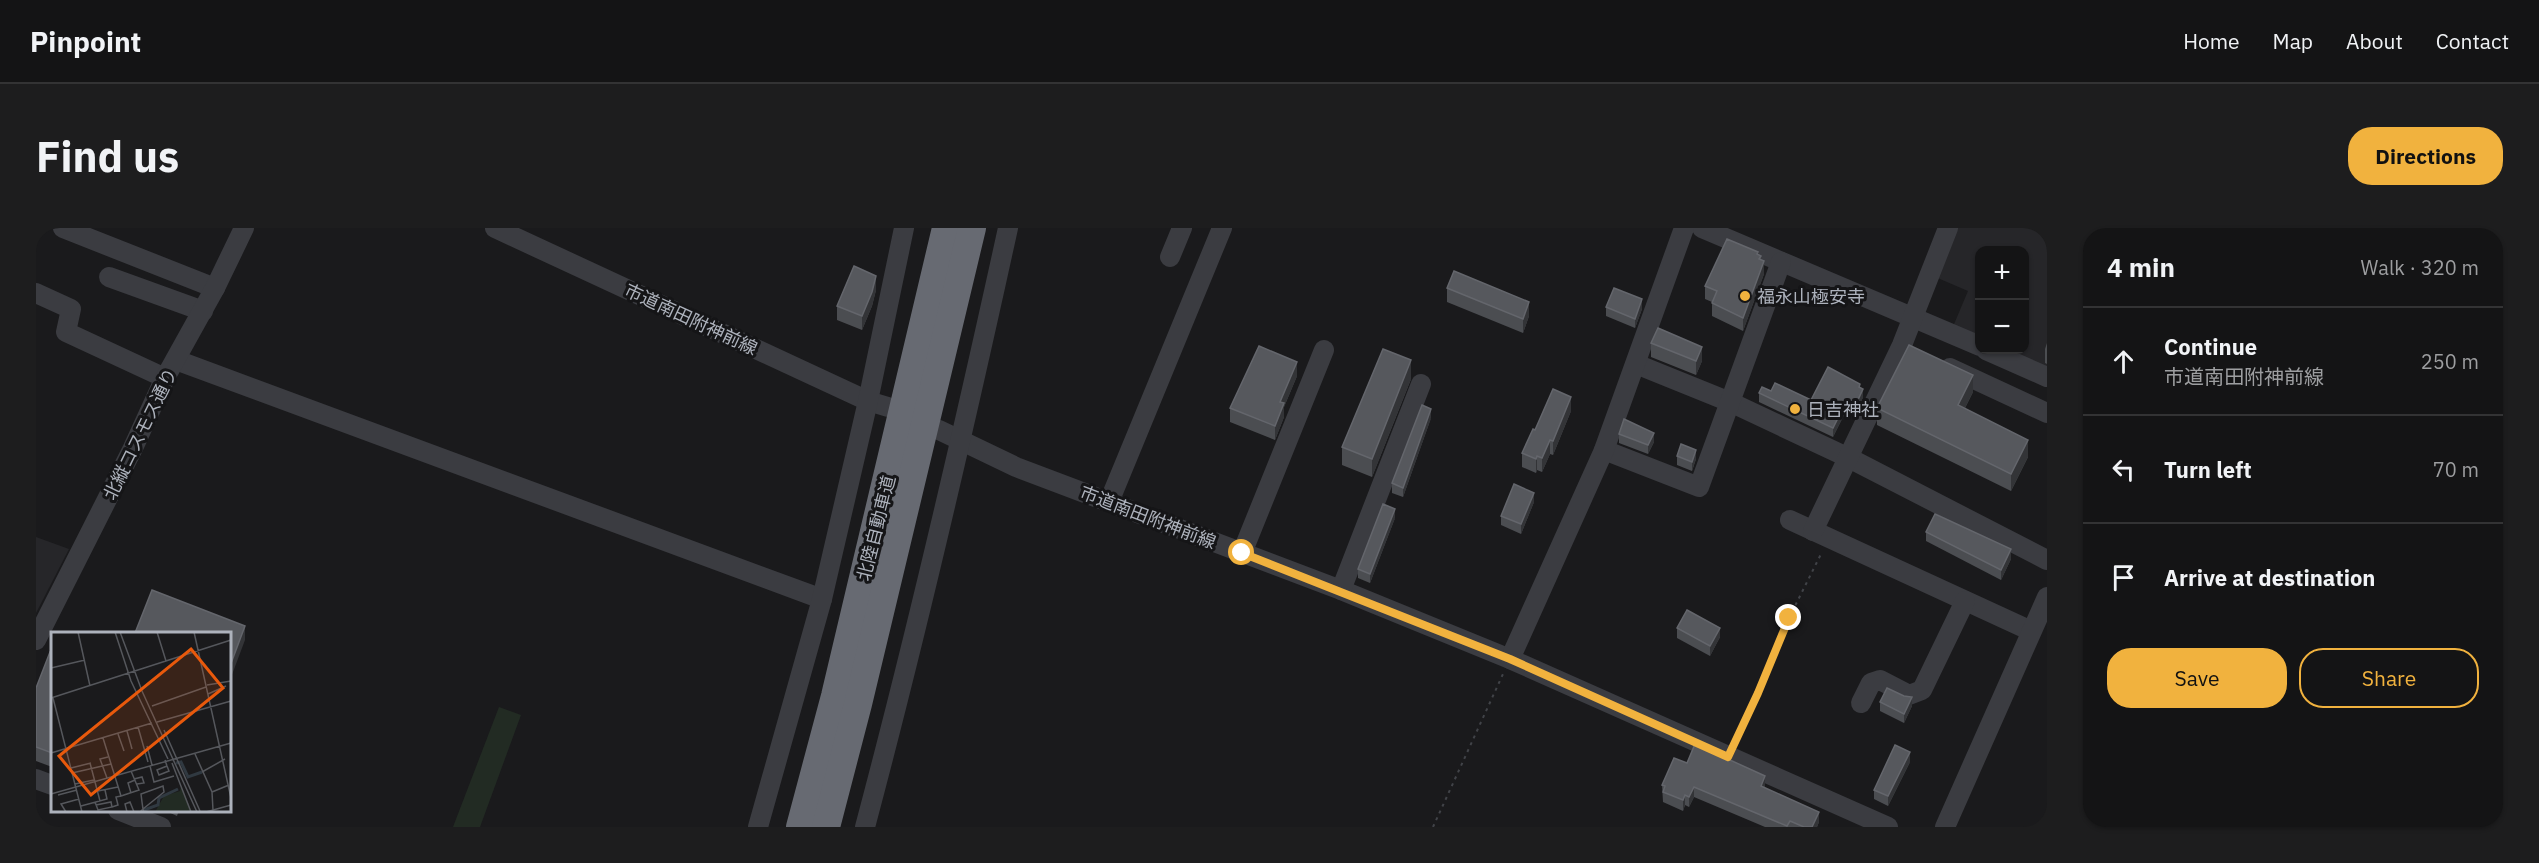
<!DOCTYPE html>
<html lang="en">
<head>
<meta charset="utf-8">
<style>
  :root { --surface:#141415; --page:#1d1d1e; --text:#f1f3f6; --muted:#9d9ea0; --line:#333334; --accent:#f1b23e }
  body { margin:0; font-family:"IBM Plex Sans","Noto Sans JP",sans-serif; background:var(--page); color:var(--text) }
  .controls { position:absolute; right:18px; top:18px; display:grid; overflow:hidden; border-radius:12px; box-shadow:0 2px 4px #0004 }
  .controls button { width:54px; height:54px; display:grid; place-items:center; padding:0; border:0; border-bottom:2px solid var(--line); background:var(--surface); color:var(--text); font:30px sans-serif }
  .stop { position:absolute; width:18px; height:18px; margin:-14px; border:4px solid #f1b23e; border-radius:50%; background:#fff }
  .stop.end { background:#f1b23e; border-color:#fff; box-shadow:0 2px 6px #0008 }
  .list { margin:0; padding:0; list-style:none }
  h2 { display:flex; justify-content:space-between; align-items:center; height:78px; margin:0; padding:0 24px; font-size:26px }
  h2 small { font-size:20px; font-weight:400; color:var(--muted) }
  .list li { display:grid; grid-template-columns:39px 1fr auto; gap:18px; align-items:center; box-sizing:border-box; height:108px; padding:0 24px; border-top:2px solid var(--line) }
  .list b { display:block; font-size:22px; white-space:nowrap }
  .list p { margin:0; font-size:20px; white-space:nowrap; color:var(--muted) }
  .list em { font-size:20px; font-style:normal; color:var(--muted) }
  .actions { display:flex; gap:12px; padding:18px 24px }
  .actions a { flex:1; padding:14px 0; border:2px solid var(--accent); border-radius:24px; text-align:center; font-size:21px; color:var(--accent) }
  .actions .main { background:var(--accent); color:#111 }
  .icon { flex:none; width:33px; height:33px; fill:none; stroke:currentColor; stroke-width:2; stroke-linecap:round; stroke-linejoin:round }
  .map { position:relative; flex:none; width:2011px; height:599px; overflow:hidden; border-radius:24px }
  header { display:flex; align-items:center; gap:36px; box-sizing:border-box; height:84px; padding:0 30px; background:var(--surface); border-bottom:2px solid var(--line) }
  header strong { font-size:28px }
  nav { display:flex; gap:33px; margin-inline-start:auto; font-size:21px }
  .intro { display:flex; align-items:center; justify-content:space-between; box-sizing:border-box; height:144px; padding:0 36px }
  h1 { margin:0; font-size:42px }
  .button { padding:15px 27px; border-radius:24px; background:var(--accent); color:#111; font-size:21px; font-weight:700 }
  main { display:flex; gap:36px; padding:0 36px }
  aside { flex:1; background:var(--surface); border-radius:24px; box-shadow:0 2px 4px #0004 }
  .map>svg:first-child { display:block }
  .built { fill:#262629 }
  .green { fill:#222b23 }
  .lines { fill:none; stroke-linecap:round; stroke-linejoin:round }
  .path { stroke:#414348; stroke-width:2; stroke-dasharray:3 4.5; stroke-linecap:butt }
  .minor { stroke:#3b3c41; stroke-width:20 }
  .highway { stroke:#676a72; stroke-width:28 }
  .wall { fill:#4b4d51 }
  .shaded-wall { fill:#333437 }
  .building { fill:#56585d; stroke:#64666c; stroke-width:1.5 }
  .route { stroke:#f1b23e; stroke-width:8 }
  .poi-dot { fill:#f1b23e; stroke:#151517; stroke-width:2 }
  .labels { text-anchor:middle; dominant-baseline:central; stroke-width:6; stroke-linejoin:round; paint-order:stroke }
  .poi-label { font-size:18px; fill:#adb2bc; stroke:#151517; text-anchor:start }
  .street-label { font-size:18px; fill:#adb2bc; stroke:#151517 }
  .inset-river { fill:none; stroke:#303941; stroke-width:3 }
  .inset-road { fill:none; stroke:#55575c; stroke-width:1.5 }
  .view { fill:#e8590c; fill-opacity:0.15; stroke:#e8590c; stroke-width:3 }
  .inset-edge { fill:none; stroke:#adb2bc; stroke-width:3 }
</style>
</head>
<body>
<header>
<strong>Pinpoint</strong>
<nav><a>Home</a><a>Map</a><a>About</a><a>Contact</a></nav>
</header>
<div class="intro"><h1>Find us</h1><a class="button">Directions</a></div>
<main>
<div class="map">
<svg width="2011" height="599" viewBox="0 0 2011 599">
  <rect width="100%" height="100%" fill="#1a1a1c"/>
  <g class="built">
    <path d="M1919,0H2011V142L1963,122H1988V22H1944L1943,113L1916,101L1932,63L1897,48Z"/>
    <path d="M0,309L33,321L0,385Z"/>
  </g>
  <path class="green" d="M463,479L485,487L444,599H417Z"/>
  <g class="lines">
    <g class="path">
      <path d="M1698,514L1753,390L1785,326"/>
      <path d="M1397,599L1467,446"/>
    </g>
    <g class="minor">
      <path d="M27,0L179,60"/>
      <path d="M459,0L832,173L852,179"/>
      <path d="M1666,0L1944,118"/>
      <path d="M1134,29L1146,0"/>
      <path d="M73,49L167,83"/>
      <path d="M0,65L35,81L30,104L129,150"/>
      <path d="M1950,122L2011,149"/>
      <path d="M140,132L786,371"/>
      <path d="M1600,136L1694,174L1813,230L2011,332"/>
      <path d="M1914,140L2011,185"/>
      <path d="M903,202L980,239L1305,362L1474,431L1852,599"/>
      <path d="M1568,222L1663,259L1745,34"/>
      <path d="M1073,274L1186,0"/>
      <path d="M1754,292L1995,403"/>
      <path d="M1777,303L1866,117L1912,0"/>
      <path d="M1206,325L1288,122"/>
      <path d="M1305,362L1385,156"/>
      <path d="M0,412L97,220L129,150L179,60L208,0"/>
      <path d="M1474,431L1568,222L1648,0"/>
      <path d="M1825,475L1835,455L1844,452L1873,467L1886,462L1929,373"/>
      <path d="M0,551L16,557"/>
      <path d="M82,582L125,599"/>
      <path d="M722,599L786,371L832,173L868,0"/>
      <path d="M829,599C882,400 928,201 972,0"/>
      <path d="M1909,599L2011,369"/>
    </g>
    <g class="highway">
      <path d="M764,599L799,468L910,0"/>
      <path d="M790,599L822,476L936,0"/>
    </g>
  </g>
  <g class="wall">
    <path d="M1722,26L1725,31L1728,46L1707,103L1676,88V74L1669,71V58Z"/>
    <path d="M1411,60L1493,88L1487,105L1411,74Z"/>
    <path d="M840,62L836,78L826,102L801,92V78Z"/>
    <path d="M1570,79L1606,81L1599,100L1570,88Z"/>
    <path d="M1615,115L1666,133L1660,147L1615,129Z"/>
    <path d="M2011,115V136L2009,135V121Z"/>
    <path d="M1261,148L1248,179V189L1239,212L1194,194V180Z"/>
    <path d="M1375,151L1336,249L1306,237V219Z"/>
    <path d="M1824,160L1827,170L1819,187L1810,183L1797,209L1723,174V165L1735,163L1775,172Z"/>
    <path d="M1937,164L1929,180L1992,229L1975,263L1841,197V180Z"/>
    <path d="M1535,183L1517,227L1514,226L1506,244L1501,242L1500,245L1486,239V225L1499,202Z"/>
    <path d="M1395,190L1367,269L1356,265V255Z"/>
    <path d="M1583,206L1618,214L1612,226L1583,215Z"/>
    <path d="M1641,228L1660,231L1656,243L1641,237Z"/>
    <path d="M1498,274L1485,306L1465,297V288Z"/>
    <path d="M1359,290L1334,355L1322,350V341Z"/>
    <path d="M1890,304L1975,331L1965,352L1890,313Z"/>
    <path d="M1641,400L1684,409L1674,428L1641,410Z"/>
    <path d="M16,425V539L0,533V460Z"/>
    <path d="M1844,474L1876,478L1868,495L1844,483Z"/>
    <path d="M1874,534L1852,578L1838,571V562Z"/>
    <path d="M1651,535L1729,558L1728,560L1783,594L1781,599H1729L1658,569L1653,579L1649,577L1647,583L1627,574L1626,557Z"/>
    <path d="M128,582H143L141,588Z"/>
  </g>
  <g class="shaded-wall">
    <path d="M1728,33V46L1707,103V90Z"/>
    <path d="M840,48V62L836,78L826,102V88Z"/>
    <path d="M1606,71V81L1599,100V91Z"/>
    <path d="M1493,74V88L1487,105V91Z"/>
    <path d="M1666,119V133L1660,147V133Z"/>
    <path d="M1375,132V151L1336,249V231Z"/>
    <path d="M1261,134V148L1248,179V189L1239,212V198L1244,174Z"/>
    <path d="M1937,147V164L1922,194V177Z"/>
    <path d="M1827,161V170L1819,187V178Z"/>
    <path d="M1535,169V183L1517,227V213Z"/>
    <path d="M1810,174V183L1797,209V200Z"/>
    <path d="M1395,181V190L1367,269V260Z"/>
    <path d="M1618,205V214L1612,226V217Z"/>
    <path d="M1514,212V226L1506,244V230Z"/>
    <path d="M1992,212V229L1975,263V246Z"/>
    <path d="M1660,222V231L1656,243V234Z"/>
    <path d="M1501,228V242L1500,245V231Z"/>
    <path d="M1498,265V274L1485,306V296Z"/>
    <path d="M1359,281V290L1334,355V346Z"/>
    <path d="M1975,321V331L1965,352V342Z"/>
    <path d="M209,398V412L194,452V438Z"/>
    <path d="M1684,400V409L1674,428V418Z"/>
    <path d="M1876,469V478L1868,495V486Z"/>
    <path d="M1874,524V534L1852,578V568Z"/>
    <path d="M1729,548V558L1725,569V558Z"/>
    <path d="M1658,559V569L1653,579V569Z"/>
    <path d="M1649,567V577L1647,583V572Z"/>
    <path d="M1783,584V594L1781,599H1776Z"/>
  </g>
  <g class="building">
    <path d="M1691,11L1722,24L1721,26L1725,28L1723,31L1728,33L1707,90L1676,75L1681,63L1669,58Z"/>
    <path d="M818,38L840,48L836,64L826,88L801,78Z"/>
    <path d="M1418,43L1493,74L1487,91L1411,60Z"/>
    <path d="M1578,60L1606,71L1599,91L1570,79Z"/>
    <path d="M1622,100L1666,119L1660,133L1615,115Z"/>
    <path d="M1873,117L1937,147L1922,177L1992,212L1975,246L1841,180Z"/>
    <path d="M1223,118L1261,134L1244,174L1248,175L1239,198L1194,180Z"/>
    <path d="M1347,121L1375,132L1336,231L1306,219Z"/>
    <path d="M1792,139L1824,156L1823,159L1827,161L1819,178L1810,174L1797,200L1723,165L1726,159L1735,163L1739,155L1775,172Z"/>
    <path d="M1517,161L1535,169L1517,213L1514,212L1506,230L1501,228L1500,231L1486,225L1497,201L1499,202Z"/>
    <path d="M1386,177L1395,181L1367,260L1356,255Z"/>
    <path d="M1588,191L1618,205L1612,217L1583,206Z"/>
    <path d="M1645,216L1660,222L1656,234L1641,228Z"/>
    <path d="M1478,256L1498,265L1485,296L1465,288Z"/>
    <path d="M1347,276L1359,281L1334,346L1322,341Z"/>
    <path d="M1899,286L1975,321L1965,342L1890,304Z"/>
    <path d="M116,362L209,398L194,438V405H99Z"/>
    <path d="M1651,382L1684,400L1674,418L1641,400Z"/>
    <path d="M14,424L16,425V525L0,519V460Z"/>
    <path d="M1851,460L1868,468L1876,469L1868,486L1844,474Z"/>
    <path d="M1659,516L1729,548L1725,558L1783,584L1776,599H1768L1754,593L1751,598L1658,559L1653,569L1649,567L1647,572L1627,564L1629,558L1626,557L1638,530L1651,535Z"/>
    <path d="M1859,517L1874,524L1852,568L1838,562Z"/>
  </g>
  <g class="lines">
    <path class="route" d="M1206,325L1474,431L1692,529L1722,465L1753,390"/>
  </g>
  <g class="poi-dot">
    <circle cx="1709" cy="68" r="6"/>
    <circle cx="1759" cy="181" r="6"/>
  </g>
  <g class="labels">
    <g class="poi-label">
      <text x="1721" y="68">福永山極安寺</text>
      <text x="1771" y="181">日吉神社</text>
    </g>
    <g class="street-label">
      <text transform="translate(655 91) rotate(25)">市道南田附神前線</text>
      <text transform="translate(104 206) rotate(-64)">北縦コスモス通り</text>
      <text transform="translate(1112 289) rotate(21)">市道南田附神前線</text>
      <text transform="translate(840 300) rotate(-76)">北陸自動車道</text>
    </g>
  </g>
  <g transform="translate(15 404)">
    <rect width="180" height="180" fill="#1a1a1c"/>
    <path d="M130,154L141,180H104L113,164L129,159Z" fill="#222b23"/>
    <path class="inset-river" d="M125,131L130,130L137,145L151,140M93,178L107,173L108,166L127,157"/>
    <path class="inset-road" d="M27,0L39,54M64,0L80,49L117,127M69,0L91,59L146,180M106,0L115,29M143,0L180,166M0,36L34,28M156,53L180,49M157,62L175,54M0,66L180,8M2,66L31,180M101,74L155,55M106,90L180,69M87,95L97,130M113,98L149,179M76,99L81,117M67,102L73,119M52,106L70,164L88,158L80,139M96,114L101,133M0,121L101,91M144,122L161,160L162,178M114,128L116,134L118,139L108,143L106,138L116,134M39,131L49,169M121,131L140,180M99,134L103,150L123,144M20,136L40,131M151,140L174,127M21,141L60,132M56,146L49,127L57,125M83,147L91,145L93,151L86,152M24,152L43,148M47,159L67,155M161,160L178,153M80,161L77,151L84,148M0,162L180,111M7,163L26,158M44,170L47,178L61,175L60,170L45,173M30,174L56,167L54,158M61,175L67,173L65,165L70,164M15,180L10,172L28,167M76,180L74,172L79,170L83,180M89,180L92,177L113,160L112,154L90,162L91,170L92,177L93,180M155,180L180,173"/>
    <path class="view" d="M140,17L172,56L40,163L8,124Z"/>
    <rect width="180" height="180" class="inset-edge"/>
  </g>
</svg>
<div class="controls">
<button>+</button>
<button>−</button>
</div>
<div class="stop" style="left:1206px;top:325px"></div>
<div class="stop end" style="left:1753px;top:390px"></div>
</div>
<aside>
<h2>4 min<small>Walk · 320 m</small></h2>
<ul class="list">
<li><svg class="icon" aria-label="ahead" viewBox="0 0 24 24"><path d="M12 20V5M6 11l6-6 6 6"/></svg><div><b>Continue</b><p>市道南田附神前線</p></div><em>250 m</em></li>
<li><svg class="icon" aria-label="left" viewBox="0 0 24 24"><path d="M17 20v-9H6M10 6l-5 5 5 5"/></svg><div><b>Turn left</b></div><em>70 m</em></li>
<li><svg class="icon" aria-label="arrive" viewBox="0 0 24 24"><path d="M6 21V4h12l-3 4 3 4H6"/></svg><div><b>Arrive at destination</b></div></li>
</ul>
<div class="actions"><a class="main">Save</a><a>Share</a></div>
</aside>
</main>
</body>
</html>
